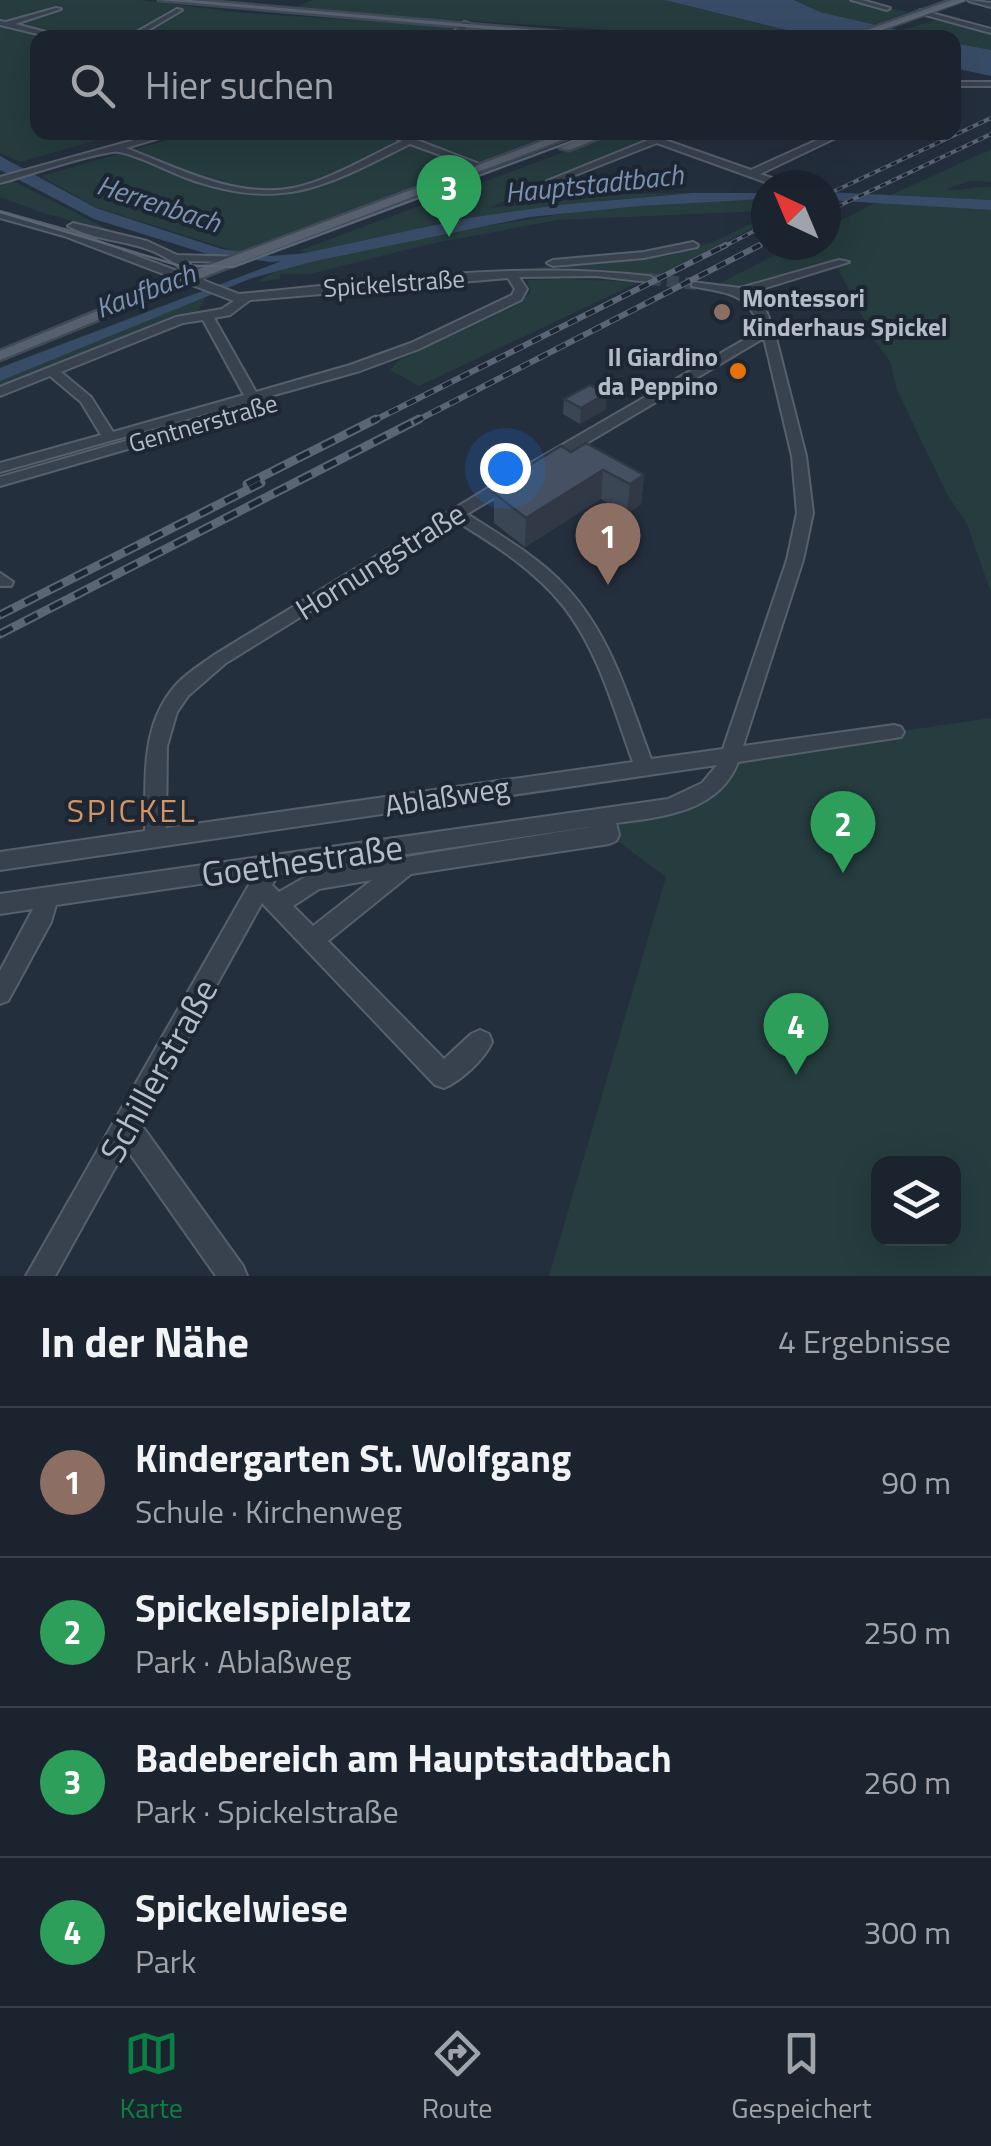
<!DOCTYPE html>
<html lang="de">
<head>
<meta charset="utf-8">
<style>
  :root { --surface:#1b232e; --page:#282f3a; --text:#f1f3f6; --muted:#a0a4aa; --line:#39404a; --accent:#0b8043 }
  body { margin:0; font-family:"Titillium Web",sans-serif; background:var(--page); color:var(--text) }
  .controls { position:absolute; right:30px; bottom:30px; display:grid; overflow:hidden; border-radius:20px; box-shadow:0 10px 40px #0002 }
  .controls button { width:90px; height:90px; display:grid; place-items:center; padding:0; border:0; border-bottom:2px solid var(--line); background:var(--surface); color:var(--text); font:50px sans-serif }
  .compass { position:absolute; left:751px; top:170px; width:90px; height:90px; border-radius:50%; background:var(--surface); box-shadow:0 10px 40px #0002; rotate:316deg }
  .you { position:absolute; left:505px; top:468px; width:35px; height:35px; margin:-25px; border:8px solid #fff; border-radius:50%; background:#1a73e8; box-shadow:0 0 0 15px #1a73e833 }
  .badge { display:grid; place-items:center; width:65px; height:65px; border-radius:50%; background:var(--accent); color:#fff; font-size:32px; font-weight:700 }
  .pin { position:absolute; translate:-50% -82px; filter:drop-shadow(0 2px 5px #0008) }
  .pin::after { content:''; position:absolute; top:52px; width:35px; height:30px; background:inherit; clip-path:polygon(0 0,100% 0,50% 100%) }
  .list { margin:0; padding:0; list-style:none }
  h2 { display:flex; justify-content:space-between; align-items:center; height:130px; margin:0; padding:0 40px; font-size:42px }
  h2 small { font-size:32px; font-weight:400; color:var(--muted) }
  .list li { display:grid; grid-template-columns:65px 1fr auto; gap:30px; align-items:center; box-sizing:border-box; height:150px; padding:0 40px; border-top:2px solid var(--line) }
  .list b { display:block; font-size:38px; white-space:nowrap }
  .list p { margin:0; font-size:32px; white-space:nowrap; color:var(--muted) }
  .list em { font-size:32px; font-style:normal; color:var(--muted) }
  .icon { flex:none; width:55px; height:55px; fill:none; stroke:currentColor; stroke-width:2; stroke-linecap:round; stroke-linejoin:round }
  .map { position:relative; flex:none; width:991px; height:1276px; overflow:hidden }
  .search { position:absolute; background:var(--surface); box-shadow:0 10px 40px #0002; left:30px; right:30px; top:30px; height:110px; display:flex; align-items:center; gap:25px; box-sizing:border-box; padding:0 35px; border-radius:20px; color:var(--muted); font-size:38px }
  .sheet { height:730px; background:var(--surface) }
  nav { display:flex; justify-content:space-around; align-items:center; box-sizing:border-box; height:140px; border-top:2px solid var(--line); background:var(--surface); font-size:28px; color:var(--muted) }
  nav a { display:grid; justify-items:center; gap:5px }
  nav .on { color:var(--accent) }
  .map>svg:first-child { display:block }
  .green { fill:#263c3f; fill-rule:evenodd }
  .water { fill:#394c67 }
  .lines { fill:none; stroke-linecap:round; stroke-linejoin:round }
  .canal { fill:#394c67; fill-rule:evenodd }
  .minor-tunnel { stroke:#3a4453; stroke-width:12; stroke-dasharray:12 6; stroke-linecap:butt }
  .minor-casing { stroke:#565f6c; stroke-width:4 }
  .major-casing { stroke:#414a57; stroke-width:5 }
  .minor { fill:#38414e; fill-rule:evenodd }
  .major { fill:#56606e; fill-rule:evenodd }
  .tram { stroke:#5a6575; stroke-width:2.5 }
  .rail-far2-casing { stroke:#5a6575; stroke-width:4 }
  .rail-far1-casing { stroke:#5a6575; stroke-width:6 }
  .rail-casing { stroke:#5a6575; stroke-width:9 }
  .rail-far2 { stroke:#1d2633; stroke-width:2.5; stroke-dasharray:6; stroke-linecap:butt }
  .rail-far1 { stroke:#1d2633; stroke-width:4; stroke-dasharray:10; stroke-linecap:butt }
  .rail { stroke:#1d2633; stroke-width:5; stroke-dasharray:14; stroke-linecap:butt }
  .wall { fill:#3b4654 }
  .shaded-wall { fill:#303945 }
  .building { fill:#455162; stroke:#303945; stroke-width:2.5 }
  .education-dot { fill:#8d6e63; stroke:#1d2633; stroke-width:4 }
  .food-dot { fill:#e8710a; stroke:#1d2633; stroke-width:4 }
  .labels { text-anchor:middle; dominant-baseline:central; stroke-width:8; stroke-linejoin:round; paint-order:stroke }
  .far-street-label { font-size:25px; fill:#b4bcc9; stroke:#1d2633 }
  .far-poi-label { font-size:25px; font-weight:bold; fill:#b4bcc9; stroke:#1d2633; text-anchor:start }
  .far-water-label { font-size:28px; font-style:italic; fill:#7c92b1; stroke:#1d2633 }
  .street-label { font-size:30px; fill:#b4bcc9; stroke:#1d2633 }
  .neighbourhood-label { font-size:32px; letter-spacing:2.5px; fill:#d59563; stroke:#1d2633 }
  .near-street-label { font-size:35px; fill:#b4bcc9; stroke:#1d2633 }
</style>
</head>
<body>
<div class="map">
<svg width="991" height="1276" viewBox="0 0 991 1276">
  <rect width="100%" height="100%" fill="#242f3e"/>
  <g class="green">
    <path d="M0,0H140L235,12L604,37L38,38V132L123,133L20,162L0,153Z"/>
    <path d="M313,0H663L815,37L661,38L610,30L291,9Z"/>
    <path d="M794,0H847L909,12L872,25L820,12Z"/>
    <path d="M935,20L991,34V50L954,43V38L896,32Z"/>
    <path d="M192,133H562L237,252L95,207L41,176Z"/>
    <path d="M615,133H677L489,208L622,194L692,193C560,202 434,225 305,253L301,250Z"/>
    <path d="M991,149V182L970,181L946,189C962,193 974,185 991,187V200L889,196Z"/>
    <path d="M13,181L111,231L43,213L0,197V186Z"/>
    <path d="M766,199V211L557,220L425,245L310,274H280V279L259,282C271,259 550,215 591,210C649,204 708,201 766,199Z"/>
    <path d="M877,202L991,210V593L967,524L948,496L897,390L890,361L875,341L836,265L740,292L715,286L794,245H826V228Z"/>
    <path d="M766,216V222L658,275L519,269L668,256L713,242Z"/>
    <path d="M565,279L639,282L419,386L390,370L399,360L515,306L531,292L527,280Z"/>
    <path d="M195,293L205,299L196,315L0,388V367Z"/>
    <path d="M991,718V1276H549L666,877L609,835L604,817L692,800L732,756ZM878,1164H954V1238H878Z"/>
  </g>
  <g class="water">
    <path d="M664,0H794L820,12L927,37H815Z"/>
    <path d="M954,43L991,50V76L954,68Z"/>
    <path d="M0,156L96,208L237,254L217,257L94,219L0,170Z"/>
    <path d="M826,192L991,200V210L826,200Z"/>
    <path d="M692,193H766V199L639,206L530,217L315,261L252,278L0,381V368L300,254L468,218L559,205Z"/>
  </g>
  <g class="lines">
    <path class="canal" d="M207,247L270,256L310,253L316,256L310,259L270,262L203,252L201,250Z"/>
    <path class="minor-tunnel" d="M649,279L696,284"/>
    <g class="minor-casing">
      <g id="minor">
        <path d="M851,0H862L890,8L887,10Z"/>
        <path d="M968,0L991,3V7L969,1Z"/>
        <path d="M56,8L61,9L15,24L69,38H54L0,25V21L6,22Z"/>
        <path d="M177,9L182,10L135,38H126Z"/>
        <path d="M920,10L991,29V33L918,13Z"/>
        <path d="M464,22L471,24L456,38H448Z"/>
        <path d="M651,36L664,38H648Z"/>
        <rect x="954" y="82" width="37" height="4"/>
        <path d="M163,132H179L126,148C178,168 236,199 293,188C331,180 367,157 402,141L383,132H397L409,137L419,132H431L417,140L490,168L482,170L410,144C331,183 288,211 198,182C174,175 142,156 119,152C105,149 20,178 0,183V177Z"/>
        <path d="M668,132H681L665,140L751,170L835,132H848L760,174L780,181L781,185H773L657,143L555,183L547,181Z"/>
        <path d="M0,212L72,232L188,275C150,236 108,247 68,226L73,223L147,241L177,255L245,257V261L241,262L187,261L205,281L239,294C375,282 513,260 649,276L655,279L649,282L596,276L519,277L527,289L521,300L419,349L360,371L260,399L263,405L261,408H251L248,402L0,472V463L101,435L81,402L50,376L0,396V387L176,317L222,309L234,301L64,236L0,218ZM508,278L515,289L512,295L411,343L350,365L256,392L214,318L230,315L250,300ZM203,320L244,395L113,432L91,397L61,372L183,323Z"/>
        <path d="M693,242L698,245L697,247L644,258L553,266L547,263L553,260L644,252Z"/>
        <path d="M839,260L849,262L749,293L765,308L775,334L806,456L813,513L803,560L743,746L894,725L901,727L904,732L901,737L738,762C719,812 662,817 616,823L619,835L616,841L609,844L411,874L328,941L444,1059L471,1034L480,1030L489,1034L492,1042C485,1059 461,1081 444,1088L435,1085L262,903L140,1123L243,1266L247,1276H216L126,1148L55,1276H26L254,876L56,905L51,922L8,1001L0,1004V971L33,909L0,914V894L668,799L702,783L717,765L0,870V852L145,831C146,784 140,731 171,691C182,676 199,666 214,655L493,485L761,330C747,291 729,294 692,286V282L740,288ZM764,338L792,456L797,513L787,560L723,749L651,759C629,700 611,635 566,587C538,557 502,536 467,514ZM456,521C495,545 535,570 564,607C599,652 614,710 633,762L166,828L167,746L177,712L188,696L226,663ZM596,826L314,872L279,892L272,885L279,873ZM372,880L313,926L293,906L319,889Z"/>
        <path d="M171,428L176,429V435L0,486V477Z"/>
        <path d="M0,573L13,582L11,586H0Z"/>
      </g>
    </g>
    <g class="major-casing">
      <g id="major">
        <path d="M159,0H192L629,38H588Z"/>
        <path d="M952,0H964L858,38H844Z"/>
        <path d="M567,132H583L211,274L0,360V351L201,268Z"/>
        <path d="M599,132H615L569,150L560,148Z"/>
      </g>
    </g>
    <use href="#minor" class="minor"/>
    <use href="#major" class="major"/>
    <g class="tram">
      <path d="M855,38L964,0"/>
      <path d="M0,212L177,265L233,267L597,132"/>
    </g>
    <g class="rail-far2-casing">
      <g id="rail-far2">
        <path d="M826,195L991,118"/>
        <path d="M826,212L991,134"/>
        <path d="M721,248L766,225"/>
        <path d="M755,248L766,242"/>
      </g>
    </g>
    <g class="rail-far1-casing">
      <g id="rail-far1">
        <path d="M371,422L726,245"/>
        <path d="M414,422L760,245"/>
      </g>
    </g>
    <g class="rail-casing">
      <g id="rail">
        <path d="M247,484L376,419"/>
        <path d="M0,615L261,483"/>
        <path d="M0,634L419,419"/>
      </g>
    </g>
    <use href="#rail-far2" class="rail-far2"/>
    <use href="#rail-far1" class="rail-far1"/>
    <use href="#rail" class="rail"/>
  </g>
  <g class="wall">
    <path d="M564,399L606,409L580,424L563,414Z"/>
    <path d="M571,452L644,475L641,504L627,514L601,499L525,547L494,523V493L515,481V474Z"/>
  </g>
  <g class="shaded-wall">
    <path d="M607,393L606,409L580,424L581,408Z"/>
    <path d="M603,470L601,499L525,547L526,518Z"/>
    <path d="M644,475L641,504L627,514L630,484Z"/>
  </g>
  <g class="building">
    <path d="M590,385L607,393L581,408L564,399Z"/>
    <path d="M586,443L644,475L630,484L603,470L526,518L494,493L521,477L515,474L561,446L571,452Z"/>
  </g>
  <circle class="education-dot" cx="722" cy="312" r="10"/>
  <circle class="food-dot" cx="738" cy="371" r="10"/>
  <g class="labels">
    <g class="far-street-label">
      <text transform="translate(394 283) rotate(-4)">Spickelstraße</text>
      <text transform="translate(203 423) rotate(-16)">Gentnerstraße</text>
    </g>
    <g class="far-poi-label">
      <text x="742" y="298">Montessori<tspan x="742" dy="29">Kinderhaus Spickel</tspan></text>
      <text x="718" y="357" text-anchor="end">Il Giardino<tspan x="718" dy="29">da Peppino</tspan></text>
    </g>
    <g class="far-water-label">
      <text transform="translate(594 183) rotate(-6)">Hauptstadtbach</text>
      <text transform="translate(159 203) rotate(18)">Herrenbach</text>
      <text transform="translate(145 290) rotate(-21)">Kaufbach</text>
    </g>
    <g class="street-label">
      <text transform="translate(380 561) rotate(-32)">Hornungstraße</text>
      <text transform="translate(447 796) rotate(-9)">Ablaßweg</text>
    </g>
    <g class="neighbourhood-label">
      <text x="132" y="810">SPICKEL</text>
    </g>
    <g class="near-street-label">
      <text transform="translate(302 860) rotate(-8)">Goethestraße</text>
      <text transform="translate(158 1070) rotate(-61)">Schillerstraße</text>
    </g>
  </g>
</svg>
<div class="controls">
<button><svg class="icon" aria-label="layers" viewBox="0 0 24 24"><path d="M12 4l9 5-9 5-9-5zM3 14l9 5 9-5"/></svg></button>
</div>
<svg class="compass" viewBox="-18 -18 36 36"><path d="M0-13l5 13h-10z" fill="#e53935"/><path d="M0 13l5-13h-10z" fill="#a0a4aa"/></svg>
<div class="you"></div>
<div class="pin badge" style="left:608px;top:585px;background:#8d6e63">1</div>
<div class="pin badge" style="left:843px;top:873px;background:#2e9e5b">2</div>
<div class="pin badge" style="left:449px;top:237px;background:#2e9e5b">3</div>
<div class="pin badge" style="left:796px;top:1075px;background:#2e9e5b">4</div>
<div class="search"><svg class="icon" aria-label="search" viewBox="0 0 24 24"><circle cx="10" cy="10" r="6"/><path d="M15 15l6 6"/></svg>Hier suchen</div>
</div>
<section class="sheet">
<h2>In der Nähe<small>4 Ergebnisse</small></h2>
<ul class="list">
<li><span class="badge" style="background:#8d6e63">1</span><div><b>Kindergarten St. Wolfgang</b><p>Schule · Kirchenweg</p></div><em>90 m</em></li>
<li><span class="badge" style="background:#2e9e5b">2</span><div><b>Spickelspielplatz</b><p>Park · Ablaßweg</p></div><em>250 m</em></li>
<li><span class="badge" style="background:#2e9e5b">3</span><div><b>Badebereich am Hauptstadtbach</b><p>Park · Spickelstraße</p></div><em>260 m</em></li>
<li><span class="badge" style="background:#2e9e5b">4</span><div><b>Spickelwiese</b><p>Park</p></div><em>300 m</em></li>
</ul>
</section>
<nav>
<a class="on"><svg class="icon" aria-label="map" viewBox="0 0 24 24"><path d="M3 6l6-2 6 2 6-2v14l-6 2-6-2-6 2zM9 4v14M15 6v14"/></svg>Karte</a>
<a><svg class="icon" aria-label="directions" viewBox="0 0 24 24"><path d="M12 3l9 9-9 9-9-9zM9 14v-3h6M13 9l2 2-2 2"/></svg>Route</a>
<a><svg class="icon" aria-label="saved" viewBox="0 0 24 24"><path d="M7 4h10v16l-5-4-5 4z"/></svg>Gespeichert</a>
</nav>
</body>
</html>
